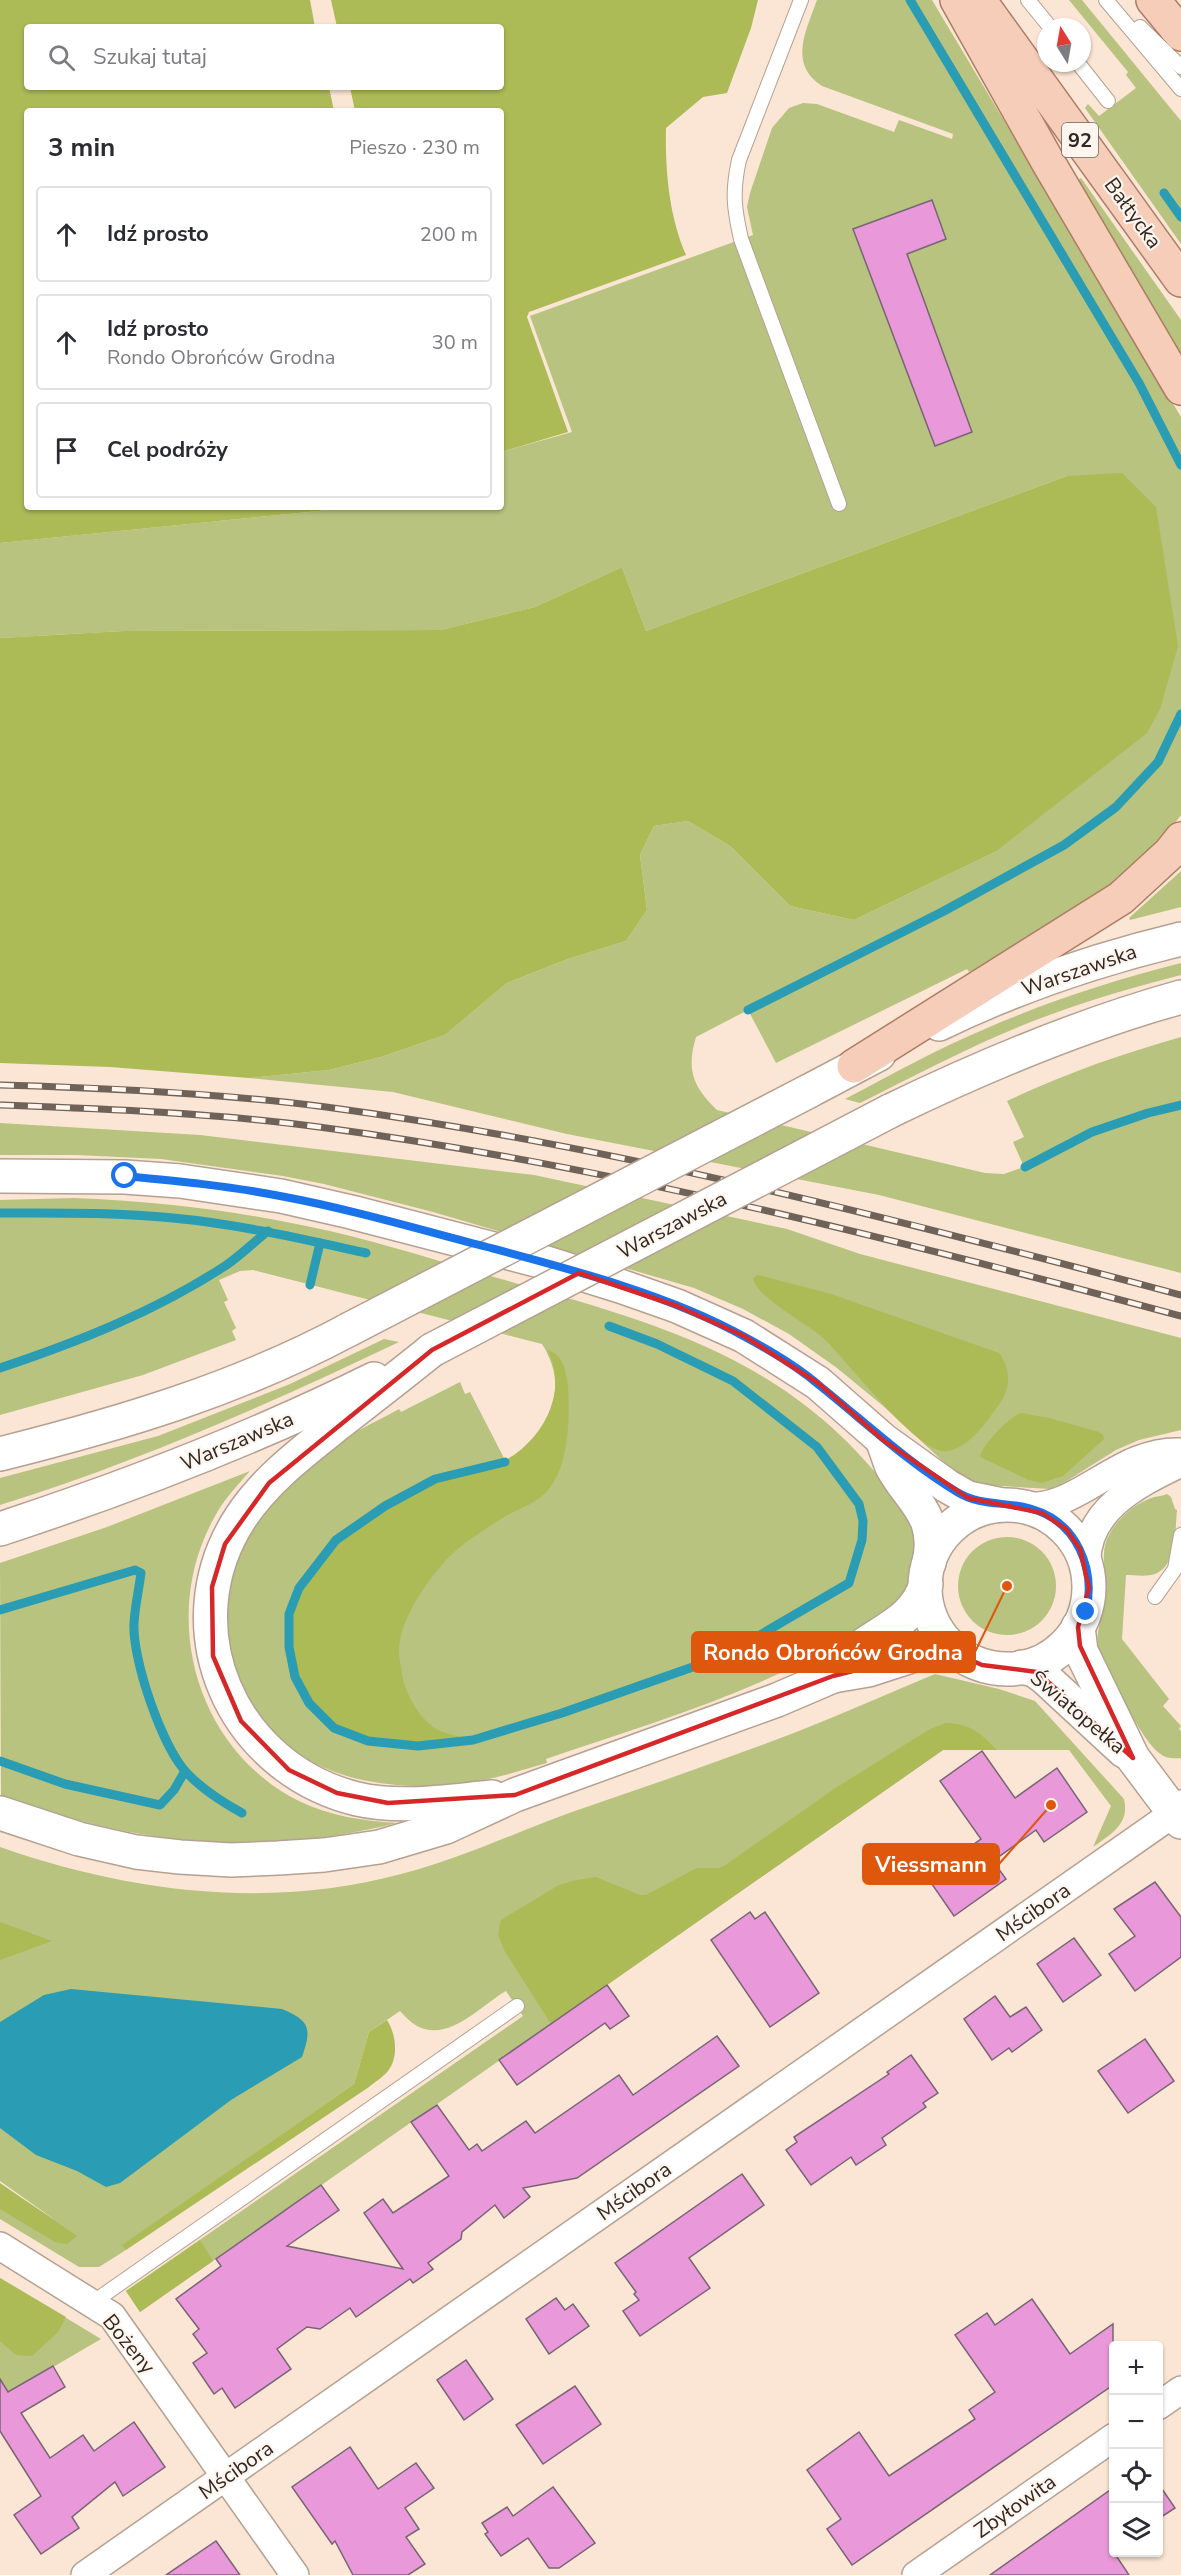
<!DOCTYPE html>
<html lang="pl">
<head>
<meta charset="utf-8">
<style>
  :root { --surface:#fff; --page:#f7f7f7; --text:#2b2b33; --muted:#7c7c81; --line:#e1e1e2 }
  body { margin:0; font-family:"Nunito Sans",sans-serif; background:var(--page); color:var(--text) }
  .controls { position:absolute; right:18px; bottom:18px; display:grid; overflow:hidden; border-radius:6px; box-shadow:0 2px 4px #0004 }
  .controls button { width:54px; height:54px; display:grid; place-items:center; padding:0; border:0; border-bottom:2px solid var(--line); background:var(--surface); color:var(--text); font:30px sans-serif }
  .compass { position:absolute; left:1037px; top:18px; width:54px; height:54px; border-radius:50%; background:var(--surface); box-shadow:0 2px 4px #0004; rotate:349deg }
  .stop { position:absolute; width:18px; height:18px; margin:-14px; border:4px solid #1a73e8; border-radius:50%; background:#fff }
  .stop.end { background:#1a73e8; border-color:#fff; box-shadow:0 2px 6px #0008 }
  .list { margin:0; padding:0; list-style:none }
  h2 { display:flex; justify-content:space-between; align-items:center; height:78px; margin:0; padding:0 24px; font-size:26px }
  h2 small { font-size:20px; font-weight:400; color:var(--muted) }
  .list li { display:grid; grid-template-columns:39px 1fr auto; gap:18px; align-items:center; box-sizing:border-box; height:96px; margin:0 12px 12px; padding:0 12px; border:2px solid var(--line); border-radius:6px }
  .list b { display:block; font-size:22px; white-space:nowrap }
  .list p { margin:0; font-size:20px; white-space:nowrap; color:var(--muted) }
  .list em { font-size:20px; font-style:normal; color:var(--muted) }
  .icon { flex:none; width:33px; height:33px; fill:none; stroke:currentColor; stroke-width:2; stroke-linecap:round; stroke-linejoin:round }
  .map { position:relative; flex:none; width:1181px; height:2575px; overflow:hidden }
  .search { position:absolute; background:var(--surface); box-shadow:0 2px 4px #0004; left:24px; top:24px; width:480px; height:66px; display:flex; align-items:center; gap:15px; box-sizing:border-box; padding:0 21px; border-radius:6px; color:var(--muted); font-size:22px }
  .panel { position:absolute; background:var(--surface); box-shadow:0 2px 4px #0004; left:24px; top:108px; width:480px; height:402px; border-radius:6px }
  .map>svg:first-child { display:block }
  .green { fill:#b7c37e }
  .forest { fill:#acbb56 }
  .water { fill:#2a9cb3 }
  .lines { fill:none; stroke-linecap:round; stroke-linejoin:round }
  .stream { stroke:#2a9cb3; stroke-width:9 }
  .building { fill:#e998d9; stroke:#786574; stroke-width:1.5 }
  .lane-casing { stroke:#b5a191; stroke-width:16 }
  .street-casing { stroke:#b5a191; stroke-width:30 }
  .secondary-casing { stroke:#b5a191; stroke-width:36 }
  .primary-casing { stroke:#ac7d65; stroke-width:36 }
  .lane { stroke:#fff; stroke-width:14 }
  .street { stroke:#fff; stroke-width:27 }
  .secondary { stroke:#fff; stroke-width:33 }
  .primary { stroke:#f5cdb8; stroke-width:33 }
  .rail-casing { stroke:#6f6258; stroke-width:7 }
  .rail { stroke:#fef5ee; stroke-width:4.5; stroke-dasharray:14; stroke-linecap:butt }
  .secondary-bridge-casing { stroke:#b5a191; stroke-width:36; stroke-linecap:butt }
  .secondary-bridge { stroke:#fff; stroke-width:33 }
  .route { stroke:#1a73e8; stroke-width:8 }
  .marked { fill:none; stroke:#d62828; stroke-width:4.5; stroke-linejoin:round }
  .labels { text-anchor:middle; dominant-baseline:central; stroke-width:4.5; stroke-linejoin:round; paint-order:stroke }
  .shield { fill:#fef5ee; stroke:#6e665f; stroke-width:1.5 }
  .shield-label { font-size:20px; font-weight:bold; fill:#312822 }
  .street-label { font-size:21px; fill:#312822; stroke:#fef5ee }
  .leader { fill:none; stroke:#df570d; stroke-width:2 }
  .callout-dot { fill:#df570d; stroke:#fef5ee; stroke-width:2 }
  .callout { fill:#df570d; stroke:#df570d; stroke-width:2 }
  .callout-label { font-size:22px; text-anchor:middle; font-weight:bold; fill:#fff }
</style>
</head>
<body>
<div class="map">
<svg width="1181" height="2575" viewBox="0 0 1181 2575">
  <rect width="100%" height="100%" fill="#fbe5d4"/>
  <g class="green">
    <path d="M817,0H932L1181,417V815C1132,883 1042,935 969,972L967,969L776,1063L748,1010L696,1037C686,1070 693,1087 717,1110L985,1173L1004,1174L1024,1167L1013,1142L1024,1137L1007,1101C1064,1074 1121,1054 1181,1037V1273L879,1195L567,1134L393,1092L249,1078L329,1070L381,1057L445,1035L507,983L568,959L626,941L647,910L640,855L654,826L688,821L730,846L790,906L854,920L995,852L1067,476L646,631L622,567L535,607L441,630L124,631L0,638V543L358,507H501V452L572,432L530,316L753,235L747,207L750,193L772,128L789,108L803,103L817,104L894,132L899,120L952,139L953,134L822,86C788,64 806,31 817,0Z"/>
    <path d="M1069,0H1082L1181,121V244L1085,108L1088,104L1099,116L1136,88L1126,75L1128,72Z"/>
    <path d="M1081,178L1181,320V354L1078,180Z"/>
    <path d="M1181,871V907L1130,920L1129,918Z"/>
    <path d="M1181,963V975C1138,986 1096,998 1055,1013C987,1037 924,1071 860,1103L845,1099C891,1075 937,1049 985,1029C1049,1001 1114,980 1181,963Z"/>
    <path d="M0,1123L200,1135L534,1175L787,1229L860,1254L1181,1338V1430L1139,1440L1116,1450L1065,1482L1050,1489L984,1485L968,1479L947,1465L882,1405L837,1368L789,1334L743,1309L694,1288L433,1212L324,1184L283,1176L161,1159L77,1155H0Z"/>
    <path d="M74,1198C154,1201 232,1210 311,1227C370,1239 428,1258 487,1275C640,1319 778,1350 883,1482C896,1497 913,1516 916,1536C917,1548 912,1559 910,1570C909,1580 907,1589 902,1597C894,1608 881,1615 869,1623C773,1689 655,1721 546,1759L547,1763C519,1771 489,1781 459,1784C385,1792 300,1778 256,1712C246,1698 240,1682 234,1667C216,1625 227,1566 252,1528C271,1500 297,1473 324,1452C346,1435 374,1423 399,1409L401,1412L460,1382L465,1394L470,1392L506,1462C547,1433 572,1391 542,1344L253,1270L240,1271L219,1280L228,1300L224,1302L236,1328L232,1331L236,1340L143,1375L0,1415V1200Z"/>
    <path d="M384,1339L399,1342C269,1404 138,1462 0,1505V1478L158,1436L290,1384Z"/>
    <path d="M250,1471C237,1486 223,1500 214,1518C159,1617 196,1750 299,1801C330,1816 363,1821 397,1823C251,1859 141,1844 1,1797L0,1563L107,1527Z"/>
    <path d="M1167,1494L1171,1497L1175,1509L1177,1510C1175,1529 1177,1566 1155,1574C1146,1577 1135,1575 1126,1575L1122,1639L1169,1699L1163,1706L1181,1726L1179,1729L1181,1731V1758C1173,1759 1165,1758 1159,1753C1142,1740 1114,1683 1102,1662C1092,1639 1101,1623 1105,1600C1107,1584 1103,1569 1104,1553C1105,1529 1131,1504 1154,1497C1158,1496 1162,1496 1167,1494Z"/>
    <circle cx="1007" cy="1586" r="49"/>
    <path d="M935,1674L999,1689L1035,1701L1124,1799C1130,1824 1111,1834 1093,1847L1111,1806L1069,1750H943L140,2312L126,2291L523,2016L506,1991C481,2005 449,2043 417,2026C410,2022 405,2016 400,2011L369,2032L354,2084L123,2245L126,2250L99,2267H79L0,2219V2184L55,2220L0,2181V1847C128,1892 268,1910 401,1874C460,1859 514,1833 572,1812C648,1786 724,1760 799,1731C844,1713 889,1693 935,1674Z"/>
    <path d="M0,2278L101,2339L0,2398Z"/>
  </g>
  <g class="forest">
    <path d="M0,0H310L315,27H27V87H329L334,111H27V507H358L0,543Z"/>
    <path d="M331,0H758L751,28L727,93L703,97L666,128C665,170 669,216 686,255L529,312L527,317L568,432L501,452V111H355L350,87H501V27H337Z"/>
    <path d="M1122,473L1156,507L1178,646L1160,709L1147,733L995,852L854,920L790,906L730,846L688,821L654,826L640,855L647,910L626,941L568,959L507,983L445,1035L381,1057L329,1070L249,1078L110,1067L0,1063V638L124,631L441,630L535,607L622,567L646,631L1067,476Z"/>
    <path d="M758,1275L831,1294L999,1353C1011,1369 1011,1387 1000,1403C987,1421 970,1448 947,1451C918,1456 845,1357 821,1336C806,1323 755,1296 753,1278Z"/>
    <path d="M547,1350C563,1353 566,1371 568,1386C570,1416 569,1468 547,1491C535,1505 516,1509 501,1519C482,1531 461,1544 446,1560C426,1582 399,1621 399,1651C399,1659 401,1667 402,1674C405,1694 420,1720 438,1730C448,1735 463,1737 473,1740C400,1748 312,1754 292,1662C287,1637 286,1610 299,1587C327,1540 385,1499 436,1479C470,1466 500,1472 527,1444C552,1420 565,1381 547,1350Z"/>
    <path d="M1021,1413L1049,1418L1099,1432L1103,1435L1104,1439L1063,1476L1042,1483L1029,1480L980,1457C980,1447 1011,1415 1021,1413Z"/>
    <path d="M946,1723C972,1724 980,1733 997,1750H943L551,2024L504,1950L498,1934L501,1920L559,1885L577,1880L596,1877L640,1895H646L697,1868H718L724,1866L834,1789L930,1729Z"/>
    <path d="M0,1922L52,1941L0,1960Z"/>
    <path d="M387,2020C396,2034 399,2057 388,2071C383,2077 375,2082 369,2087L126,2250L122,2245L354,2084L369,2032Z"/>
    <path d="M0,2183L77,2236L67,2244L55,2242L0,2209Z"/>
    <path d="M200,2240L213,2261L140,2312L126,2291Z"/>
    <path d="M0,2278L66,2317L58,2332L32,2356L16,2355L0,2341Z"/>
  </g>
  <path class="water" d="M71,1989L282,2009C310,2021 312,2028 302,2057L231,2100L120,2183L106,2187L77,2171L36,2155L0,2128V2022L44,1995Z"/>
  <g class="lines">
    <g class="stream">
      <path d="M910,0L1139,383L1181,465"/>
      <path d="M1164,193L1181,217"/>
      <path d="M748,1010L944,911L1064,845L1116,807L1158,762L1181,714"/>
      <path d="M1025,1167L1092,1132L1148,1113L1181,1105"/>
      <path d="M0,1213C58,1213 115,1212 173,1218C238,1224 302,1239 366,1253"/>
      <path d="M310,1285L320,1243"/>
      <path d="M0,1368C78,1342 156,1311 225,1266C240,1256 254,1242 268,1231"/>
      <path d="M505,1462L435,1479L385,1506L336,1540L299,1588L289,1614V1647L295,1677L309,1703L334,1728L368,1741L418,1746L473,1740L562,1713L724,1656L849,1583L862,1540L863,1521L859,1504L817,1447L733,1381L657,1344L609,1326"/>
      <path d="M0,1610L135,1570L141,1573C139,1589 135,1606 134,1623C132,1659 162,1747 187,1773C203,1790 222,1802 242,1813"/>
      <path d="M0,1761L65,1784L160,1805L174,1790L185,1771"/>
    </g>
  </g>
  <g class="building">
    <path d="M932,200L946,239L907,254L972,432L935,446L853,229Z"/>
    <path d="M982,1751L1015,1798L1057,1768L1087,1812L1044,1842L1036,1830L993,1861L1006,1879L954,1916L927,1877L981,1839L940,1781Z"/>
    <path d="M1155,1882L1181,1917V1957L1135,1991L1109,1954L1135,1936L1114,1909Z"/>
    <path d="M750,1912L755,1919L765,1912L819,1993L770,2027L711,1940Z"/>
    <path d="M1074,1938L1101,1975L1063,2002L1037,1964Z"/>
    <path d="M607,1985L629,2016L610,2029L605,2023L517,2085L499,2060Z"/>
    <path d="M995,1996L1010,2017L1026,2007L1042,2030L1012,2052L1009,2048L992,2060L964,2019Z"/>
    <path d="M717,2036L739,2066L577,2178L523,2188L530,2197L504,2218L495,2205L462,2232L461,2239L428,2263L433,2269L413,2283L410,2279L356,2317L350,2308L320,2329L307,2327L277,2349L291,2369L235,2408L222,2388L214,2394L193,2363L207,2353L193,2334L199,2329L176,2299L221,2266L216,2259L321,2185L339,2210L287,2246L403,2269L364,2213L383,2199L393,2213L449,2176L411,2122L437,2105L469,2150L477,2144L482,2151L526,2121L535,2133L619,2075L633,2095Z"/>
    <path d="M1145,2039L1174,2081L1128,2113L1098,2071Z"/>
    <path d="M911,2055L938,2093L923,2103L926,2107L882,2138L886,2145L856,2165L851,2157L811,2185L786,2150L797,2142L794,2137L889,2074L887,2072Z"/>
    <path d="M742,2174L764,2205L689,2258L710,2288L640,2336L623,2311L639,2300L634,2294L636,2292L615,2263Z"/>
    <path d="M556,2298L565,2310L573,2304L589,2326L549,2354L526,2319Z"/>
    <path d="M1032,2299L1070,2354L1113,2324V2385L852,2565L827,2529L841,2519L807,2470L859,2432L889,2476L975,2419L969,2410L995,2392L955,2335L987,2313L995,2325Z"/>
    <path d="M466,2360L493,2399L464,2420L437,2380Z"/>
    <path d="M53,2366L65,2387L21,2413L50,2458L83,2435L94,2451L134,2422L165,2467L123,2496L115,2482L72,2517L79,2528L41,2554L14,2515L41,2496L0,2431V2379L8,2392Z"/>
    <path d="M575,2386L601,2424L543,2464L516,2425Z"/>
    <path d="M350,2447L378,2489L416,2463L434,2488L405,2508L419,2529L406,2537L425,2564L408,2575H353L335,2541L332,2544L292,2487Z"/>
    <path d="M1158,2483L1175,2508L1158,2519Z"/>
    <path d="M553,2487L595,2543L559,2568H549L528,2538L501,2556L485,2534L488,2532L482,2523L507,2507L513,2516Z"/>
    <path d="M1113,2488V2551L1129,2575H990Z"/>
    <path d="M216,2541L240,2575H166Z"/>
  </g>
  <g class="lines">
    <g class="lane-casing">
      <g id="lane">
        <path d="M801,0L739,160C732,192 734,208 741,239L839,504"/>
        <path d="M1028,0L1050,27"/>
        <path d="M1106,0L1181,89"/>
        <path d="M1140,27L1181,67"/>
        <path d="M1078,63L1108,101"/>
        <path d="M1155,1597L1175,1569L1181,1535"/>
        <path d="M92,2303L517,2006"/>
      </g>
    </g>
    <g class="street-casing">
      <g id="street">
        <path d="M1022,1506C1078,1513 1117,1449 1181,1452"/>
        <path d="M1087,1567C1083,1511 1137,1484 1181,1463"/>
        <path d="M0,2246L112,2316L295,2575"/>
        <path d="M1158,2406L1181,2390"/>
        <path d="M85,2575L1174,1813L1181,1804"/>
        <path d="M916,2575L1114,2437"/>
      </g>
    </g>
    <g class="secondary-casing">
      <g id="secondary">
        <path d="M939,1024C1015,987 1098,959 1181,939"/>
        <path d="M809,1091L879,1054"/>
        <path d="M890,1111C985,1065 1080,1025 1181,997"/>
        <path d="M0,1176L125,1177L180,1181L281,1196L351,1212L540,1261L620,1286L677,1306L744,1336L818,1383L883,1440L947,1486L968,1498L1002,1505"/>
        <path d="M432,1350C401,1375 370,1399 339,1423C304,1451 266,1479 241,1517C169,1627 231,1768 357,1799C401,1809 448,1801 492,1797"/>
        <path d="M884,1445C887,1452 889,1460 892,1467C913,1504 939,1515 929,1563"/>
        <path d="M0,1454C120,1424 238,1389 348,1330"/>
        <circle cx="1007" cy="1587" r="82"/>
        <path d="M0,1529C128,1487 253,1439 374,1379"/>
        <path d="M1078,1627L1081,1651L1133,1758L1181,1822"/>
        <path d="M1022,1667L1034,1670L1045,1678L1124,1751"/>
        <path d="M833,1676C841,1666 849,1655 859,1648C886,1628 915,1619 926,1584"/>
        <path d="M0,1813L79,1839L136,1852L180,1857L231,1860L278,1858L324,1855L379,1847L446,1827L515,1795L777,1700L833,1676L868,1670L933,1649H954"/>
      </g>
    </g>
    <g class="primary-casing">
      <g id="primary">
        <path d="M957,0L1048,162L1181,388"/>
        <path d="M979,0L1181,280"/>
        <path d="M1153,0L1181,34"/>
        <path d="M854,1066L1121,898L1170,853L1181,839"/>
      </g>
    </g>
    <use href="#lane" class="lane"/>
    <use href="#street" class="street"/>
    <use href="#secondary" class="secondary"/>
    <use href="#primary" class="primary"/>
    <g class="rail-casing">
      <g id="rail">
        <path d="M0,1085C108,1088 218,1093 326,1107C615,1146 899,1220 1181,1295"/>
        <path d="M0,1105C106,1109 214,1113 319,1127C611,1166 897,1240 1181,1316"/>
      </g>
    </g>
    <use href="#rail" class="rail"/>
    <g class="secondary-bridge-casing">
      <g id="secondary-bridge">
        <path d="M348,1330L809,1091"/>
        <path d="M432,1350L890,1111"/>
      </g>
    </g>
    <use href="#secondary-bridge" class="secondary-bridge"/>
  </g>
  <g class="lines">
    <path class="route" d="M125,1176C177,1181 229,1186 280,1196C350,1209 418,1229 487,1247C570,1269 670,1295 745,1337C771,1351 798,1367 820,1386C865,1422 907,1462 957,1492C981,1507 1007,1501 1032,1509C1077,1522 1096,1569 1086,1612"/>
  </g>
  <path class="marked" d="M579,1273L677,1306L744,1336L818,1383L883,1440L968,1498L1042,1513L1066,1529L1080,1549L1089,1588L1078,1627L1080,1646L1133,1758L1037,1672L982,1665L944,1648L833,1676L515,1795L388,1803L337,1793L289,1770L241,1721L213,1656L212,1587L225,1544L269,1483L432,1350Z"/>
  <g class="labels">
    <rect class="shield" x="1062" y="123" width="36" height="34" rx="4.5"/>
    <g class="shield-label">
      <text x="1080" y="140">92</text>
    </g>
    <g class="street-label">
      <text transform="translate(1133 213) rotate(54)">Bałtycka</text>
      <text transform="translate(1079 970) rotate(-19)">Warszawska</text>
      <text transform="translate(672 1225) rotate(-28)">Warszawska</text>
      <text transform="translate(237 1441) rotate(-23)">Warszawska</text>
      <text transform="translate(1078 1712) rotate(40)">Światopełka</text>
      <text transform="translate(1033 1912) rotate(-35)">Mścibora</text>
      <text transform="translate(634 2191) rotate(-35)">Mścibora</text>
      <text transform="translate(129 2344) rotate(51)">Bożeny</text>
      <text transform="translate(236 2470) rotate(-35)">Mścibora</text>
      <text transform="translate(1015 2506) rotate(-35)">Zbyłowita</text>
    </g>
  </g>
  <path class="leader" d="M1007 1586L975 1652M1051 1805L999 1864"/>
  <g class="callout-dot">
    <circle cx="1007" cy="1586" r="6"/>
    <circle cx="1051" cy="1805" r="6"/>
  </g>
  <g class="callout">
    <rect x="692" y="1632" width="283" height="40" rx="6"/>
    <rect x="863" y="1844" width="136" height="40" rx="6"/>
  </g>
  <g class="callout-label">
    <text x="833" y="1660">Rondo Obrońców Grodna</text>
    <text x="931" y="1872">Viessmann</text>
  </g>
</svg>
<div class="controls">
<button>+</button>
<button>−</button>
<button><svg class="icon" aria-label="locate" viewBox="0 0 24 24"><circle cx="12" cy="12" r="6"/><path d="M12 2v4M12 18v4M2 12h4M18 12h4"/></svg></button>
<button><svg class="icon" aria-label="layers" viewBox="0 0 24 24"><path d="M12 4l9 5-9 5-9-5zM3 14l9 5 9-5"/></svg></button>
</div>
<svg class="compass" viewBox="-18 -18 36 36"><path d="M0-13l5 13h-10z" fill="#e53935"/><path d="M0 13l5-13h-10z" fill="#7c7c81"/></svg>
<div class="stop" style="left:125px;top:1176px"></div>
<div class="stop end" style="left:1086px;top:1612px"></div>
<div class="search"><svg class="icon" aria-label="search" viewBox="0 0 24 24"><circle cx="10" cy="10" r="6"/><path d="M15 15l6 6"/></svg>Szukaj tutaj</div>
<section class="panel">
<h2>3 min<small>Pieszo · 230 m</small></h2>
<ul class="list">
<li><svg class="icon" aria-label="ahead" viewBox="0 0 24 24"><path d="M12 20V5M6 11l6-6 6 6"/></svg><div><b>Idź prosto</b></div><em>200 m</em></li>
<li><svg class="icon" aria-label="ahead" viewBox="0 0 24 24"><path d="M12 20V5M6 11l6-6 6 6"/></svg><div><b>Idź prosto</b><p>Rondo Obrońców Grodna</p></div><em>30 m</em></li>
<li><svg class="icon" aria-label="arrive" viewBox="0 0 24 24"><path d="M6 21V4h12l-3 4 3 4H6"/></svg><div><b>Cel podróży</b></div></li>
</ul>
</section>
</div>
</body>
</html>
